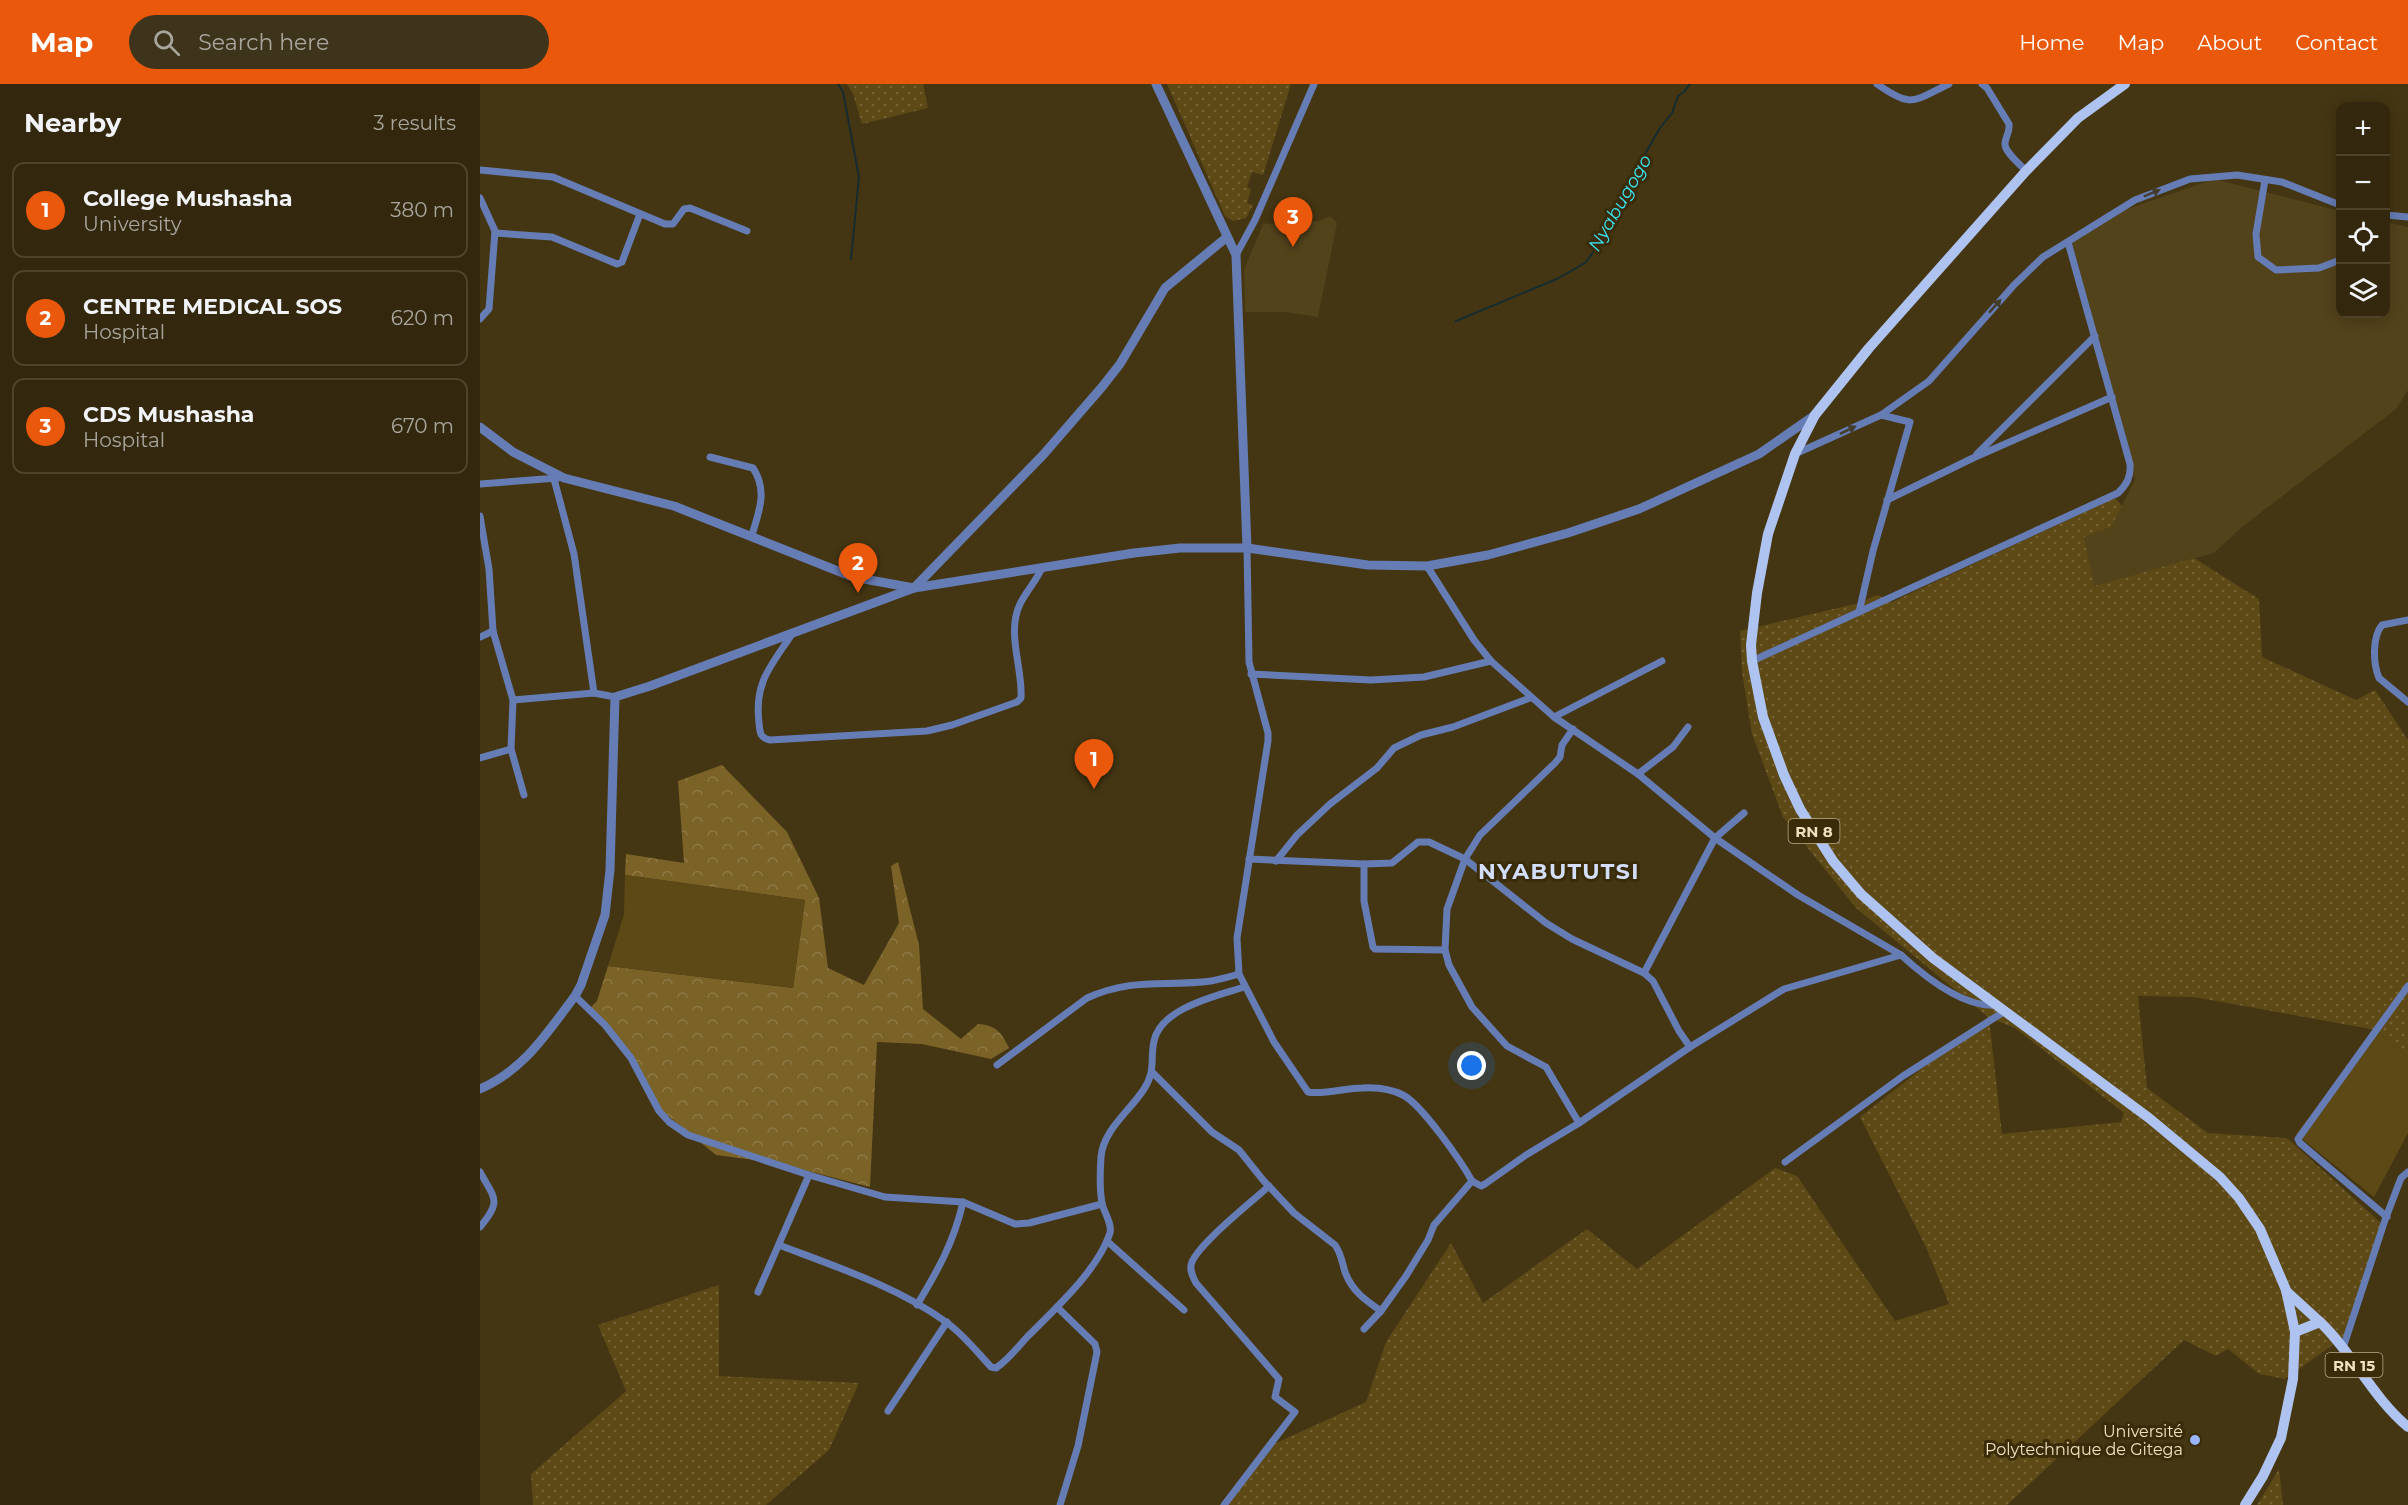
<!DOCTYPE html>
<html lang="en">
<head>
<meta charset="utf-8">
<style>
  :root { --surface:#33280e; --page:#3e341c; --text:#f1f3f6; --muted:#a9a69e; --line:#4e442e; --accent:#ea580c }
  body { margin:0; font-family:Montserrat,sans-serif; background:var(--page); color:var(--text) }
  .controls { position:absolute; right:18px; top:18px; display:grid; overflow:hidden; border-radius:12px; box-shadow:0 3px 15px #0003 }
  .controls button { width:54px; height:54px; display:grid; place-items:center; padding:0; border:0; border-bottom:2px solid var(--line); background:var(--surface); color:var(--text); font:30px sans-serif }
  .you { position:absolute; left:992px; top:982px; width:21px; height:21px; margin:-15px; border:4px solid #fff; border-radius:50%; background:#1a73e8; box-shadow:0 0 0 9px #1a73e833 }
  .badge { display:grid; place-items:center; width:39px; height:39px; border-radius:50%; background:var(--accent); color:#fff; font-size:20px; font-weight:700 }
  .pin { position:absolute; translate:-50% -50px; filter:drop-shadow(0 2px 3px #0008) }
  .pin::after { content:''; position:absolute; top:32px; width:21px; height:18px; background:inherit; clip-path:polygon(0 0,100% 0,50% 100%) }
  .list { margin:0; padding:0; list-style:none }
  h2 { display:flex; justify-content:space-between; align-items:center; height:78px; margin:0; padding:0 24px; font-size:26px }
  h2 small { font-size:20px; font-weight:400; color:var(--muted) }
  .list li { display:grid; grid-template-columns:39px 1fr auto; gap:18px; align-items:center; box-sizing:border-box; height:96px; margin:0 12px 12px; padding:0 12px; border:2px solid var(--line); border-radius:12px }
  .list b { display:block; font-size:22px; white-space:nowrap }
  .list p { margin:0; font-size:20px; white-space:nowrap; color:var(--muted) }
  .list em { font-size:20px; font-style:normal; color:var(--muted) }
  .icon { flex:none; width:33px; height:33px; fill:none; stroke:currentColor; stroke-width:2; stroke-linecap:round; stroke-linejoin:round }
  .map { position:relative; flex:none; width:1928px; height:1421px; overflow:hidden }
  header { display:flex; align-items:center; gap:36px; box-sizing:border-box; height:84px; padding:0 30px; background:var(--accent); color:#fff }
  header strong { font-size:28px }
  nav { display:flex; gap:33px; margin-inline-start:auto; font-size:21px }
  .search { width:420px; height:54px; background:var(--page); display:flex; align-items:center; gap:15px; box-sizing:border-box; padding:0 21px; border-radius:33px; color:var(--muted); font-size:22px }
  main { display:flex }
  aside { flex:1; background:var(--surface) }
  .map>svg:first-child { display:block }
  .built { fill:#53431b }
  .grass { fill:url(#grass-dots); fill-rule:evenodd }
  .forest { fill:url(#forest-crowns) }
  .park { fill:#5d4916 }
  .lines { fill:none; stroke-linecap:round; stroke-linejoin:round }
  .stream { stroke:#172c2f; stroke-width:2 }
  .minor { stroke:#667cb4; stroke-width:7 }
  .tertiary { stroke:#667cb4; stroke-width:9 }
  .primary { stroke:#afc3f0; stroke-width:10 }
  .oneway { fill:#433c2a }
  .poi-dot { fill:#98b5fd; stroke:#3a2c08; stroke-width:2 }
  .labels { text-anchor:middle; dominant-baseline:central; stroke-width:6; stroke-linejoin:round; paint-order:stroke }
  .shield { fill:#3a2c08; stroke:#b9ab8a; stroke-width:1.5 }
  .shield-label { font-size:15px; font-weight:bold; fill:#f0e1c1 }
  .poi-label { font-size:16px; fill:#f0e1c1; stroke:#3a2c08; text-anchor:end }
  .water-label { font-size:18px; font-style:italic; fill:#3be6fa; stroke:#3a2c08 }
  .district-label { font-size:22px; font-weight:bold; letter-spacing:1.5px; fill:#d3dffa; stroke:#3a2c08 }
</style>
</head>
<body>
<header>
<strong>Map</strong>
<div class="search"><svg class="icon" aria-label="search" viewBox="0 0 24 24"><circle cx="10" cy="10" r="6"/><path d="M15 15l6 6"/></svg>Search here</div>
<nav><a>Home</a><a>Map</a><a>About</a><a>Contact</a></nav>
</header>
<main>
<aside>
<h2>Nearby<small>3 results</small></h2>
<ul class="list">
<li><span class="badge">1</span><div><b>College Mushasha</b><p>University</p></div><em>380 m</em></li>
<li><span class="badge">2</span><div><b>CENTRE MEDICAL SOS</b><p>Hospital</p></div><em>620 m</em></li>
<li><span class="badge">3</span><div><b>CDS Mushasha</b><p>Hospital</p></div><em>670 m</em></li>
</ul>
</aside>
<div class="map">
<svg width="1928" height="1421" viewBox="0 0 1928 1421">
  <defs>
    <pattern id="grass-dots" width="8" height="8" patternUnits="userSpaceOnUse" patternTransform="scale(1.5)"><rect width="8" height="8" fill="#5d4916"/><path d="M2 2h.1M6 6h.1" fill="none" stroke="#756336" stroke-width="1.8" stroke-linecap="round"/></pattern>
    <pattern id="forest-crowns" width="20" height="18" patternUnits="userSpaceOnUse" patternTransform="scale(1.5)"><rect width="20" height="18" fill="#7b6227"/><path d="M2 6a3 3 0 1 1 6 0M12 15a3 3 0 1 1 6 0" fill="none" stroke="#8e7845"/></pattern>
  </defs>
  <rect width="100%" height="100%" fill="#443613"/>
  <g class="built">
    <path d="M1734,95L1860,127V230H1906V138L1928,143V306L1916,325L1762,443L1734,469L1614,502L1603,453L1631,443L1655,396L1592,158L1642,127Z"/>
    <path d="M850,132L857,139L838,233L805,228H765L764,186L783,140L839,137Z"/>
  </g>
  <g class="grass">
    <path d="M367,0H443L448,24L382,40L373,10Z"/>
    <path d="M687,0H811L783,91L772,88L767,103L771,105L767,119L773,121L766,134L753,137L745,132Z"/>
    <path d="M1635,414L1642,422L1631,443L1604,453L1614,502L1714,474L1779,515L1782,573L1876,616L1895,606L1928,656V973L1896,946L1714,913L1658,912L1667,1004L1728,1049L1807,1054L1901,1139L1864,1253L1805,1295L1779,1290L1748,1265L1736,1272L1704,1256L1527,1421H740L785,1364L886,1318L906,1258L971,1159L1003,1219L1107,1145L1157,1185L1295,1084L1317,1092L1415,1237L1469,1220L1446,1163L1380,1033L1508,933L1376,824L1303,733L1272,650L1262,588L1260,547L1379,519L1397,511L1412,518ZM1509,934L1535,944L1644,1029L1641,1038L1522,1050Z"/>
    <path d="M239,1201V1292L379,1299L349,1366L286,1421H53L51,1390L146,1307L118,1241Z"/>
    <path d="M1799,1385L1803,1421H1777Z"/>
  </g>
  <path class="forest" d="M242,681L307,748L339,814L348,884L384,901L419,839L411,782L418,778L439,861L443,925L481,955L498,940C516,941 522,949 529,964L511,975L442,960L397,958L390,1103L297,1079L236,1071L181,1026L152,970L110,924L117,917L128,882L313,904L325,816L145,791L146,770L204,779L198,697Z"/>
  <g class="park">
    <path d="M145,791L325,816L313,904L128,882L144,830Z"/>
    <path d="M1896,946L1928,973V1049L1894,1113L1816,1050Z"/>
  </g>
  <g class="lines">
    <g class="stream">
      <path d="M358,0L363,8L379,93L371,175"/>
      <path d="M976,237L1079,194L1105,179L1117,163L1125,143L1150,102L1157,84L1180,44L1192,29L1198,12L1204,8L1210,0"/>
    </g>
    <g class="minor">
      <path d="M1397,0C1432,25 1433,17 1469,0"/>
      <path d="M1502,0L1507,4L1529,40C1530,48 1526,51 1525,59C1524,68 1540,80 1546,87"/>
      <path d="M0,86L73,93L185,140H193L204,125L210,124L267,147"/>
      <path d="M1785,96L1776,150L1778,173L1796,186L1839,184L1860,176"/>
      <path d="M0,114L15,147L9,225L0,235"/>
      <path d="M1906,131L1928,133"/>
      <path d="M15,149L72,153L137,180L142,178L160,130"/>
      <path d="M756,171L775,136L834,0"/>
      <path d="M1315,370L1401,331L1449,297L1534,201L1563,173L1655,116L1710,95L1757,91L1802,98L1860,121"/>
      <path d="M1497,370L1615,252"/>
      <path d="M230,373L273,384C288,407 279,427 272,451"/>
      <path d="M74,395L94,470L114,609"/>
      <path d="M0,400L78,394"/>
      <path d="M1407,416L1493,374L1632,313"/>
      <path d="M0,432L9,485L13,547L33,616L114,609L135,613"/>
      <path d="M767,464L769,578L788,649V657L757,854L759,890L794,958L828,1008C843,1011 866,1004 882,1004C896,1003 911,1005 923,1011C942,1021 981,1077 992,1097L954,1141L948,1156L926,1192L901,1227L884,1245"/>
      <path d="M947,482L994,556L1011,577L1074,633L1158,690L1235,754L1318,811L1421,871"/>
      <path d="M1379,528L1393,467L1430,338L1401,331"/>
      <path d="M1928,536L1902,541C1892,553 1893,580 1899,594L1928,618"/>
      <path d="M312,550C291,582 274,598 279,639C280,649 280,654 290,656L447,647L472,641L537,618L541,614C543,584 526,549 540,520C546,508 556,497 562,484"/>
      <path d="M0,553L13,547"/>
      <path d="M1272,577L1638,409C1647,400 1651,393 1650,380L1588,158"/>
      <path d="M771,590L891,596L944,593L1011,577"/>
      <path d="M1074,633L1182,577"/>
      <path d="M1093,645L1082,661L1080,673L1075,679L1000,751L985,775L967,825L965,866L969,881L992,923L1027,962L1066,983L1099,1039"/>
      <path d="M31,665L44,711"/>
      <path d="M0,674L31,665L33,616"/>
      <path d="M1158,690L1193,663L1208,643"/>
      <path d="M769,775L884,780V817L893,863L895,865L965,866"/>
      <path d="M796,777L817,751L850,720L897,684L914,664L941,651L973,643L1050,614"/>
      <path d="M884,780L912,779L938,758H949L985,775L1066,839L1092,855L1164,889L1173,897L1199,947L1210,963"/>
      <path d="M1164,889L1235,754L1264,729"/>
      <path d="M95,912L125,941L151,974L179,1027L189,1038L208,1051L329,1091L405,1113L483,1118L535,1140L549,1139L622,1120"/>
      <path d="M517,981L607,914C654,893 684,903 731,897C740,895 750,893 759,890"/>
      <path d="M673,989L732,1048L759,1066L783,1096L814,1129L855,1161C861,1169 862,1178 865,1188C872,1207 885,1216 901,1227"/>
      <path d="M1305,1078L1423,992L1525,927"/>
      <path d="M0,1088C15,1115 22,1117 0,1143"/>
      <path d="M992,1097L1001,1102L1005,1100L1046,1071L1099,1039L1210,963L1304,905L1421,871C1444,892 1484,924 1516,921"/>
      <path d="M1907,1133L1820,1059L1818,1055L1928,902"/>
      <path d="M627,1157L704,1226"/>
      <path d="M299,1161C354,1182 418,1203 466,1238C483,1250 497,1268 511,1283L516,1284C528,1276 538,1263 548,1252C575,1225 618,1186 630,1149C632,1141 626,1131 623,1123C619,1109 620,1088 621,1073C623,1046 650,1027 664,1005C676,987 670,975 674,957C681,924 736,912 764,903"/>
      <path d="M278,1208L329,1091"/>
      <path d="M437,1221C458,1186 474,1158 483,1118"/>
      <path d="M577,1223L615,1260L617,1268L598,1362L580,1421"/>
      <path d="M1863,1264L1905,1136L1921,1094L1928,1088"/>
      <path d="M408,1327L467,1238"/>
      <path d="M744,1421L815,1328L795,1313L799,1295L716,1199C713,1193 710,1188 711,1181C714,1163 773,1117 789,1102"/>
    </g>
    <g class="tertiary">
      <path d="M676,0L756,171L767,464"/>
      <path d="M0,343L33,368L84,394L194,422L373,493L434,504L563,371L622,303L640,280L685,204L747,153"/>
      <path d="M0,1005C45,985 66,950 95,912L101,901L125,831L130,786L135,613L170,602L434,504L654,469L700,464H767L888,481L947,482L1008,471L1088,449L1159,425L1279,370L1335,331"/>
    </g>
    <g class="primary">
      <path d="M1645,0L1598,34L1546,87L1389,264L1335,331L1315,370L1288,450L1277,509L1271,561L1272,577L1283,633L1304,691L1320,725L1353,777L1381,810L1453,874L1669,1034L1740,1093L1759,1114L1780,1145L1806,1206L1815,1248L1813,1295L1801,1354L1783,1392L1765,1421"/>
      <path d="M1806,1207L1840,1238"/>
      <path d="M1815,1248L1840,1238C1873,1269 1892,1313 1928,1343"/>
    </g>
  </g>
  <defs><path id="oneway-solid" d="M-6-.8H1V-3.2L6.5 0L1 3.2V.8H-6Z" transform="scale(1.5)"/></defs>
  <g class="oneway">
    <use href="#oneway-solid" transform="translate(1672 109) rotate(-23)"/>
    <use href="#oneway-solid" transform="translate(1515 222) rotate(-48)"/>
    <use href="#oneway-solid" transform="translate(1368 346) rotate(-26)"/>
  </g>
  <circle class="poi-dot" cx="1715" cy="1356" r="6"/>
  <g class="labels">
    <g class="shield">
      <rect x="1308.5" y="735" width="51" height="24" rx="4.5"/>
      <rect x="1845.5" y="1269" width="57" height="24" rx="4.5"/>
    </g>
    <g class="shield-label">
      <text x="1334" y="747">RN 8</text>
      <text x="1874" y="1281">RN 15</text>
    </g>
    <g class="poi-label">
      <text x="1703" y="1347">Université<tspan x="1703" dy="18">Polytechnique de Gitega</tspan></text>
    </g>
    <g class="water-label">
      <text transform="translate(1140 119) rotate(-60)">Nyabugogo</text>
    </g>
    <g class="district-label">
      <text x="1079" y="787">NYABUTUTSI</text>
    </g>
  </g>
</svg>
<div class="controls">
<button>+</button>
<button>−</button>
<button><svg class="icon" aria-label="locate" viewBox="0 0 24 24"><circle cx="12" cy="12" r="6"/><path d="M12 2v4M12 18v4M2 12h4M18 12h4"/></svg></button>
<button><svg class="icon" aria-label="layers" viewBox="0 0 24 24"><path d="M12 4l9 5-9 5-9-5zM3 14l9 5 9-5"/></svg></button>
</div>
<div class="you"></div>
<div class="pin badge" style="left:614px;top:705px">1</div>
<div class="pin badge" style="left:378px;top:509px">2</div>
<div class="pin badge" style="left:813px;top:163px">3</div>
</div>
</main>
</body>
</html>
